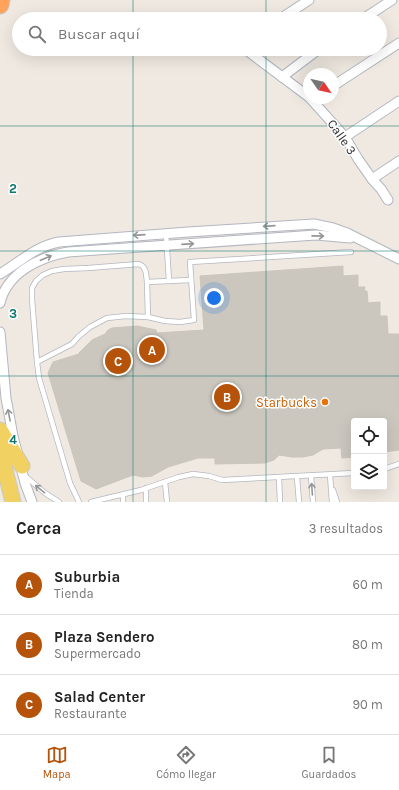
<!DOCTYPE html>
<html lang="es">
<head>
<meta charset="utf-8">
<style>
  :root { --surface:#fff; --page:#f6f6f6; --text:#222; --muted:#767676; --line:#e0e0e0; --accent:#b45309 }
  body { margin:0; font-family:Karla,sans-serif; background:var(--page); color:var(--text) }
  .controls { position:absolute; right:12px; bottom:12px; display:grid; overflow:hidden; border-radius:4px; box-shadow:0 4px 16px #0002 }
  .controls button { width:36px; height:36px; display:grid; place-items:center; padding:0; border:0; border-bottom:1px solid var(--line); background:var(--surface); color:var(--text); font:20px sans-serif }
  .compass { position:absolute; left:303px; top:68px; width:36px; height:36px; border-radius:50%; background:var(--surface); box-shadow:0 4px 16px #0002; rotate:124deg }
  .you { position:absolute; left:214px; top:298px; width:14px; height:14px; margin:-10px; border:3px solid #fff; border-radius:50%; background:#1a73e8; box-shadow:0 0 0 6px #1a73e833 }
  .badge { display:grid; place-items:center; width:26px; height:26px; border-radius:50%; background:var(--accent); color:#fff; font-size:13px; font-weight:700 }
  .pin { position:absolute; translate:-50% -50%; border:2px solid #fff; box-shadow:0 1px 4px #0006 }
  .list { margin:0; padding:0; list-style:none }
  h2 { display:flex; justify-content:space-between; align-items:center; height:52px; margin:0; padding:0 16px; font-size:17px }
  h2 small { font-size:13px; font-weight:400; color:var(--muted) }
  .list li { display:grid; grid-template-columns:26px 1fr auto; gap:12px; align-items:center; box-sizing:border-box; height:60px; padding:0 16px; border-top:1px solid var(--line) }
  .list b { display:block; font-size:15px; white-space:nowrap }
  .list p { margin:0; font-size:13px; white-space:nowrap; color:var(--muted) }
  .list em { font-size:13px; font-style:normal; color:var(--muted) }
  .icon { flex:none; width:22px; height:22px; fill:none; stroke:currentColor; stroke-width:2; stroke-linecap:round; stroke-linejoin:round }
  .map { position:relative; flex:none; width:399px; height:502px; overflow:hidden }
  .search { position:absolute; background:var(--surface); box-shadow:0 4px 16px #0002; left:12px; right:12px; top:12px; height:44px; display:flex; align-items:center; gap:10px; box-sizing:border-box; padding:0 14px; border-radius:22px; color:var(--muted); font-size:15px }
  .sheet { height:232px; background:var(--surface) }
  nav { display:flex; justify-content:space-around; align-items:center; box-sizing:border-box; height:56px; border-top:1px solid var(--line); background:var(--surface); font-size:11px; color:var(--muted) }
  nav a { display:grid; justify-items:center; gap:2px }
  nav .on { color:var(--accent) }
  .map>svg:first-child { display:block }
  .building { fill:#cbc7bf; stroke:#cbc5ba }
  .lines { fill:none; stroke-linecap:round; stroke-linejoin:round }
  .lane-casing { stroke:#b4b7c1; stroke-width:6 }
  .street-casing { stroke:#b4b7c1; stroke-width:11 }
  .primary-casing { stroke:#c9c9c9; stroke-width:17 }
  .highway-casing { stroke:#c9c9c9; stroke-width:19 }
  .lane { stroke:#fff; stroke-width:4.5 }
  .street { stroke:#fff; stroke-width:9 }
  .primary { stroke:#f2d163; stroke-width:15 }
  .highway { stroke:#ffa35c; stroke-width:17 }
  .oneway { stroke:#969696 }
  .grid { fill:none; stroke:#0f766e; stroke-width:1; stroke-opacity:0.55 }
  .food-dot { fill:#e8710a; stroke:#fff; stroke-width:1.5 }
  .labels { text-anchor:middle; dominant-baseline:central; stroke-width:3; stroke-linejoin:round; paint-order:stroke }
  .street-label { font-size:13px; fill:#2e2e2e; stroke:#fff }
  .food-label { font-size:13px; fill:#c56008; stroke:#fff; text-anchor:end }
  .grid-label { font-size:13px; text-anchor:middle; font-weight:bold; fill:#0f766e; stroke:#fff; stroke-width:3; stroke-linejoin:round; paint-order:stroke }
</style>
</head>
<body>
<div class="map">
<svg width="399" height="502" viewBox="0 0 399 502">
  <rect width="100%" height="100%" fill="#efe9e1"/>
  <path class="building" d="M343,266V276L358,275V287H365L364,291H367L368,303L380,302V316H387L388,334H399V450L384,452V421H354V457L342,458L341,448L323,449L313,455L303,457H292L279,455L274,460L265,463L215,464V458H198L168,467L152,476L143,477L133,475L96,489L81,481L48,373L53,362L79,354V353L92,340L105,334L108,330L112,328L137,326L156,330L157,333L204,330L200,276Z"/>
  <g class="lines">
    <g class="lane-casing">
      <g id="lane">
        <path d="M166,233L169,281"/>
        <path d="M148,317L147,282L191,280"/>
        <path d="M37,362L32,299V288L36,281L43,275L52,271L64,269L88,268L139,264C147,267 146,275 147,282"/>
        <path d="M384,469L399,464"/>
        <path d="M330,475L332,502"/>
        <path d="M25,476L45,493L59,502"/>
        <path d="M311,476L313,502"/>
        <path d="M297,477L299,502"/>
        <path d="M279,478L280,502"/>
        <path d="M165,482L167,502"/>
        <path d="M146,488V502"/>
        <path d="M333,490L337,502"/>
        <path d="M123,495V502"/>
        <path d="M79,502L70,483L39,378L37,362L72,344L78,337L90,327L107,318L126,316L148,317L165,321L180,322L194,320L190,262L351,252"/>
        <path d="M91,502L141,490L179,477L193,474L209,476L222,480L354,473"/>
      </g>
    </g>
    <g class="street-casing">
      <g id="street">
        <path d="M280,19L309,0"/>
        <path d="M363,19L392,0"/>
        <path d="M245,49L309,97"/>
        <path d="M282,77L319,49"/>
        <path d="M333,86L399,43"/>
        <path d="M310,98L345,137L358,159L372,179L399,161"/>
        <path d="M345,137L399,101"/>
        <path d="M372,179L381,189L388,200"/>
        <path d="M0,274C20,262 36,246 59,242L188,232L314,224L333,228L347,233L399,259"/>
        <path d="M0,303C7,273 39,257 68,252L316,235L350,238"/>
        <path d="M0,332L6,398L13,436L25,483L32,502"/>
      </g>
    </g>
    <g class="primary-casing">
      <g id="primary">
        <path d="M0,430L22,466"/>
        <path d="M0,450L13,502"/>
      </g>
    </g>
    <g class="highway-casing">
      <path id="highway" d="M0,5L1,0"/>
    </g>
    <use href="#lane" class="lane"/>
    <use href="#street" class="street"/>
    <use href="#primary" class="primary"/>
    <use href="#highway" class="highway"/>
  </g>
  <defs><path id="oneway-shaft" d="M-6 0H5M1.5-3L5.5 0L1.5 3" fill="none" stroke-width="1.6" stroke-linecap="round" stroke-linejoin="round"/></defs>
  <g class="oneway">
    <use href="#oneway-shaft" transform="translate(269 226) rotate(176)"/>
    <use href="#oneway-shaft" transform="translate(139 235) rotate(176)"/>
    <use href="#oneway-shaft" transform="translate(318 236) rotate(1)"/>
    <use href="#oneway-shaft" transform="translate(188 244) rotate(-4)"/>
    <use href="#oneway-shaft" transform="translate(46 258) rotate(-23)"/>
    <use href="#oneway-shaft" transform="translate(9 415) rotate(-101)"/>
    <use href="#oneway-shaft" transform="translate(40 489) rotate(-141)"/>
    <use href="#oneway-shaft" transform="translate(312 489) rotate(-94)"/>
  </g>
  <path class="grid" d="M133,0V19M266,0V19M133,49V502M266,49V502M0,126H399M0,251H399M0,376H399"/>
  <circle class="food-dot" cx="325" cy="402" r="4"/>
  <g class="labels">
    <g class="street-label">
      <text transform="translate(342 137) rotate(55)">Calle 3</text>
    </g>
    <g class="food-label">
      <text x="317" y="402">Starbucks</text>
    </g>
  </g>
  <g class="grid-label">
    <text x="13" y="193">2</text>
    <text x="13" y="318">3</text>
    <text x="13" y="444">4</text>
  </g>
</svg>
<div class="controls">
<button><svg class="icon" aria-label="locate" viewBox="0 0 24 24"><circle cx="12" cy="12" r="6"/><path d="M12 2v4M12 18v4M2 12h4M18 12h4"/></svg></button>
<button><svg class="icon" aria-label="layers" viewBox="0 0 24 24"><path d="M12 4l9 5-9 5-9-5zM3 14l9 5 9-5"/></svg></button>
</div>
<svg class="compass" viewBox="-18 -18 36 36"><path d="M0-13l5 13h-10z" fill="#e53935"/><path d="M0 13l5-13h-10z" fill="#767676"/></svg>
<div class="you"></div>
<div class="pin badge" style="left:152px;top:350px">A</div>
<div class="pin badge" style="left:227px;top:397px">B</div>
<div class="pin badge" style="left:118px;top:361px">C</div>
<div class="search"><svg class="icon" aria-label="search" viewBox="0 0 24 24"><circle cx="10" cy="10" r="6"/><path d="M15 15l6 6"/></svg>Buscar aquí</div>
</div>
<section class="sheet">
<h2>Cerca<small>3 resultados</small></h2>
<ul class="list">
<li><span class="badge">A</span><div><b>Suburbia</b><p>Tienda</p></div><em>60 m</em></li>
<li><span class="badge">B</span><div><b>Plaza Sendero</b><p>Supermercado</p></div><em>80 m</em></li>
<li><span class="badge">C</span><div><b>Salad Center</b><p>Restaurante</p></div><em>90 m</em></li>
</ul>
</section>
<nav>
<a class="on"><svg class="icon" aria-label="map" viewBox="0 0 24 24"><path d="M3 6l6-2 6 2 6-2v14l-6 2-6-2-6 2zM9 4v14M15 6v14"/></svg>Mapa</a>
<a><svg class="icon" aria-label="directions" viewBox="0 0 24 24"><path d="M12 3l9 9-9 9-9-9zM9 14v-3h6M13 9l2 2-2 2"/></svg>Cómo llegar</a>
<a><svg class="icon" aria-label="saved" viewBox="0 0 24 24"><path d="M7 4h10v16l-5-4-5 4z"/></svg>Guardados</a>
</nav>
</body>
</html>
